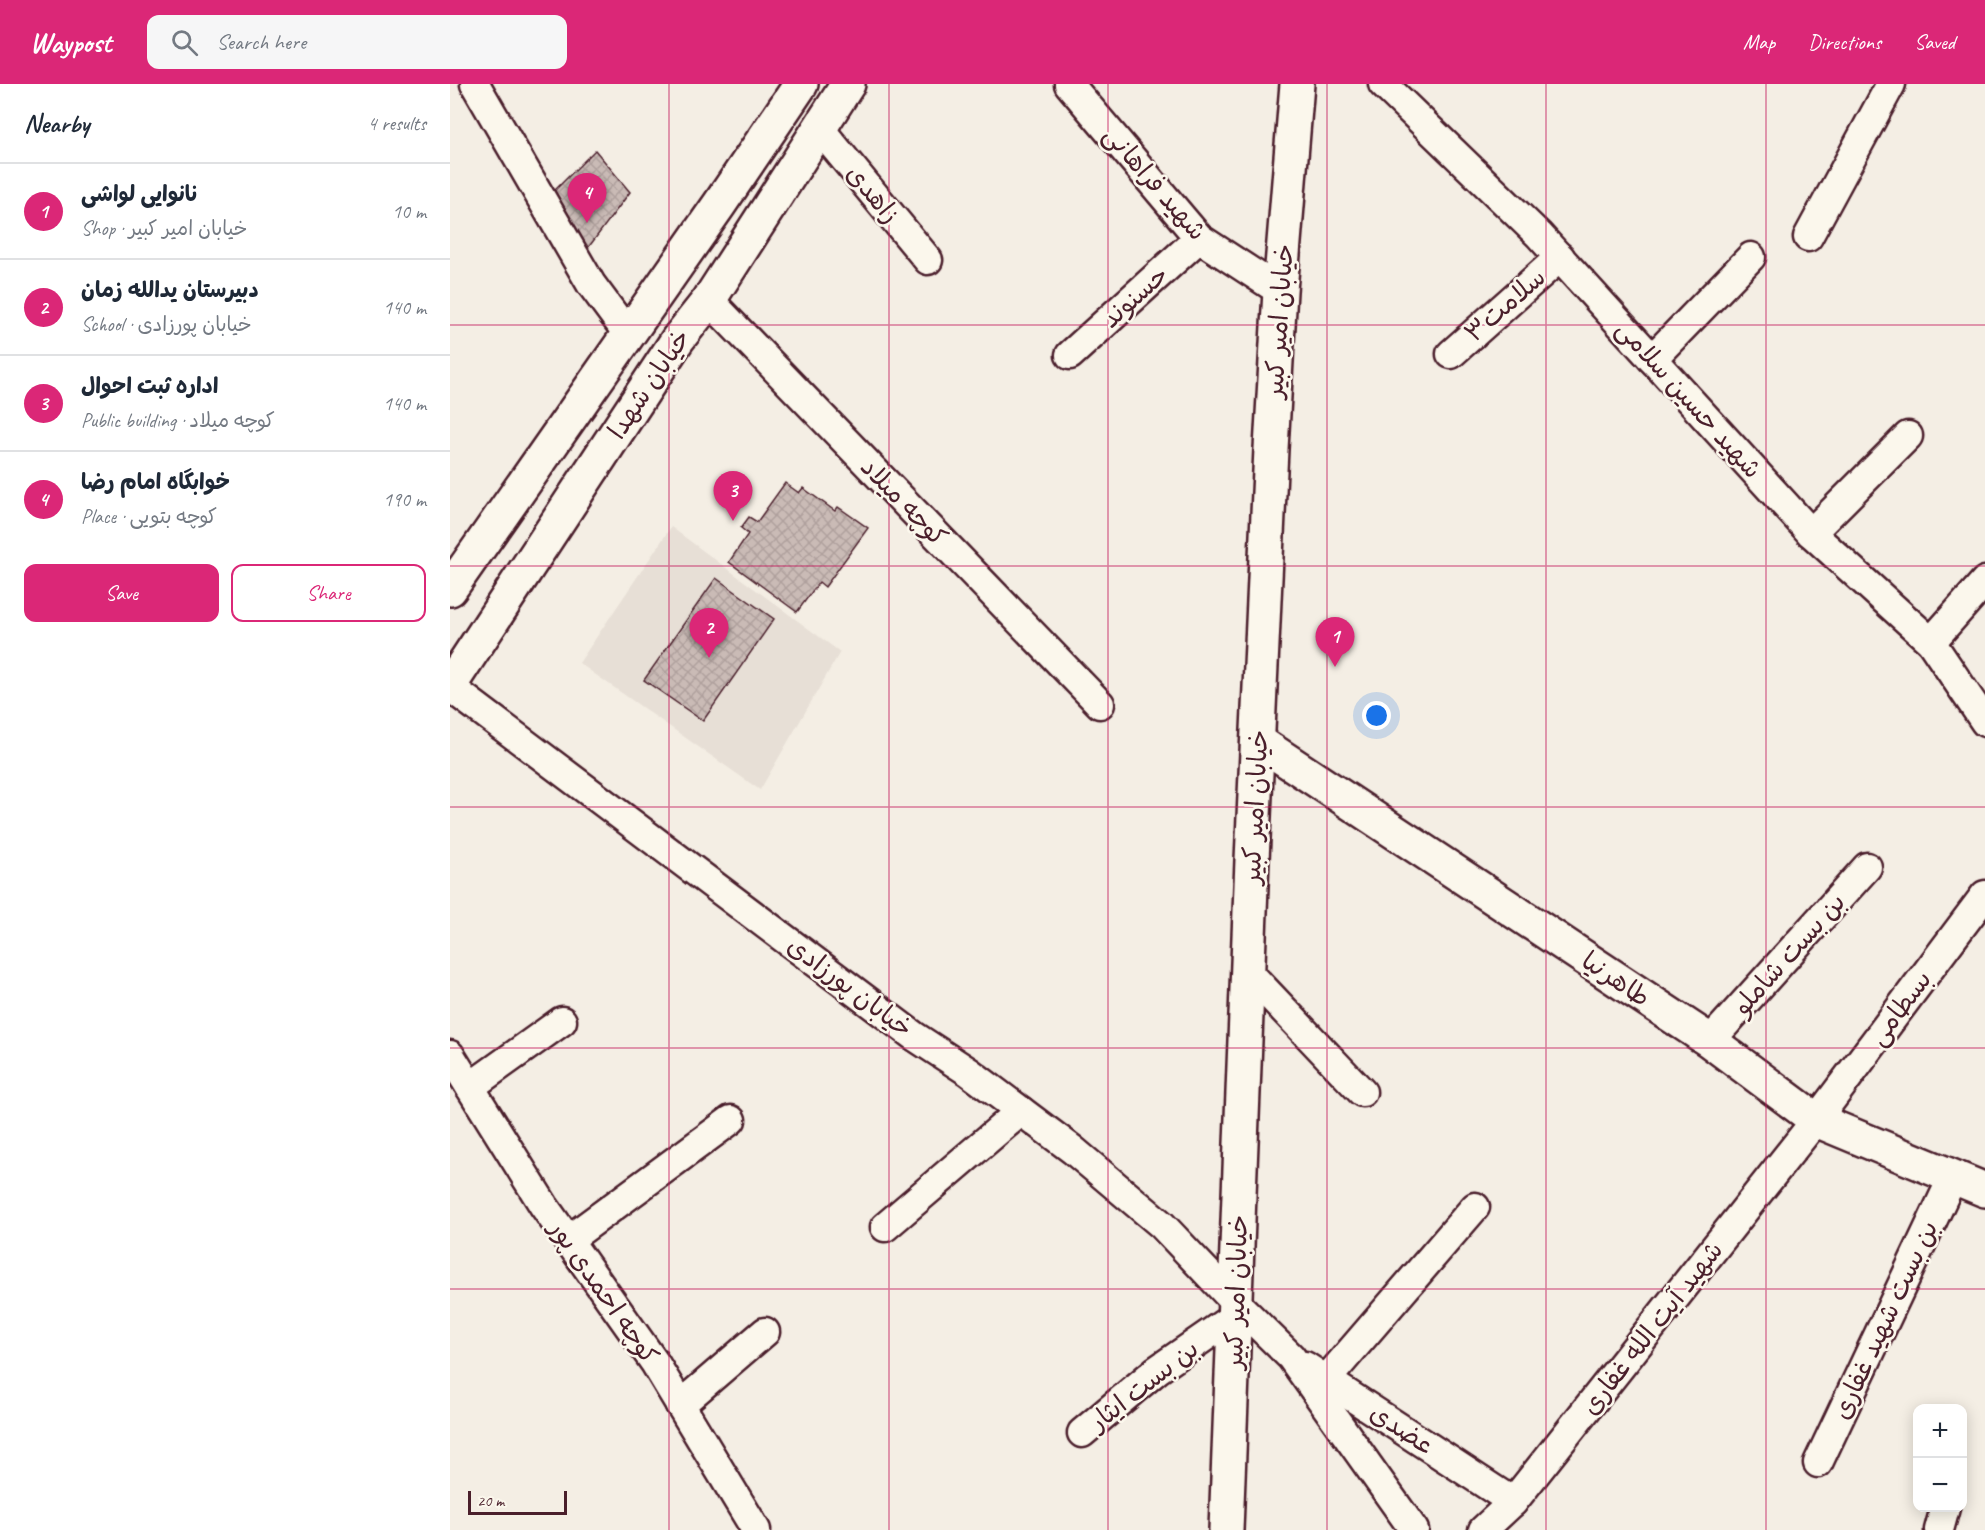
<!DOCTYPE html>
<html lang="en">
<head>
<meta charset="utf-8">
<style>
  :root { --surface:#fff; --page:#f6f6f7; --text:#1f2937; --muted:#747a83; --line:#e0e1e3; --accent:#db2777 }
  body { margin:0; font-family:Caveat,"Playpen Sans Arabic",sans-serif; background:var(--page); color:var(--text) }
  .controls { position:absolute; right:18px; bottom:18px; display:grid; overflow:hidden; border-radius:12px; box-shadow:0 3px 15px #0003 }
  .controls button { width:54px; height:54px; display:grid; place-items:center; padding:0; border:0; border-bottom:2px solid var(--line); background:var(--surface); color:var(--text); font:30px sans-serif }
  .scale { position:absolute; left:18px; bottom:15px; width:99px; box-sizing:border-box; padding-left:6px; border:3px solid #4a1f2b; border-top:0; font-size:16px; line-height:21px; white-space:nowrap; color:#4a1f2b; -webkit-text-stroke:4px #fbf7ec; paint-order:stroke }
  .you { position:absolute; left:927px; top:632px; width:21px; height:21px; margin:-15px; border:4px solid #fff; border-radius:50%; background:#1a73e8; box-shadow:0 0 0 9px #1a73e833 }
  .badge { display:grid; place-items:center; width:39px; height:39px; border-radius:50%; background:var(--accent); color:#fff; font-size:20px; font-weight:700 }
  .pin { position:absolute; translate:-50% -50px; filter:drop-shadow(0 2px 3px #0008) }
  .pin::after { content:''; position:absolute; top:32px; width:21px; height:18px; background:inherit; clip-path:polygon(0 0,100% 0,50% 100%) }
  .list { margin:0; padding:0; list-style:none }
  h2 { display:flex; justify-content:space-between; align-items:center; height:78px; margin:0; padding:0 24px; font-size:26px }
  h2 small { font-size:20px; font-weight:400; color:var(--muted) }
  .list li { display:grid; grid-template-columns:39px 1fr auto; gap:18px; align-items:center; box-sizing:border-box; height:96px; padding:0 24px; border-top:2px solid var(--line) }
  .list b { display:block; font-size:22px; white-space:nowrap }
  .list p { margin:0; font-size:20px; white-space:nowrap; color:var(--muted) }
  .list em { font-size:20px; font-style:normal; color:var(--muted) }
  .actions { display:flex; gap:12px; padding:18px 24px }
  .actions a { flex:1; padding:14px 0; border:2px solid var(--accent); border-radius:12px; text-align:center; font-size:21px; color:var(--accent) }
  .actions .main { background:var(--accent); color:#fff }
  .icon { flex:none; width:33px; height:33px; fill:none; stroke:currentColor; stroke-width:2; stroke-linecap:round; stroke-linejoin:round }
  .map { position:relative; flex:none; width:1535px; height:1446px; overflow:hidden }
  header { display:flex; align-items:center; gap:36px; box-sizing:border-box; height:84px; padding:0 30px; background:var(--accent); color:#fff }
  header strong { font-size:28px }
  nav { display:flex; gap:33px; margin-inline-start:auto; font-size:21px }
  .search { width:420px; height:54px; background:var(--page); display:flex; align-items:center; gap:15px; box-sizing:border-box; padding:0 21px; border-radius:12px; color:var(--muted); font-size:22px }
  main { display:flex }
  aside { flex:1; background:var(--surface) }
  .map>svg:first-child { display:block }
  .built { fill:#e7dfd6 }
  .building { fill:url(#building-cross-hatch); stroke:#4a1f2b; stroke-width:1.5 }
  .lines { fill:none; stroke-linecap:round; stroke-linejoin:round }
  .street-casing { stroke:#4a1f2b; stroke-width:33 }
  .secondary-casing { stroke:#4a1f2b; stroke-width:38 }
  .street { stroke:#fbf7ec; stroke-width:28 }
  .secondary { stroke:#fbf7ec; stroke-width:33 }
  .grid { fill:none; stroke:#c2185b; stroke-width:1.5; stroke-opacity:0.55 }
  .labels { text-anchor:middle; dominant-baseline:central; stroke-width:5; stroke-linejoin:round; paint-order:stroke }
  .street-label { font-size:26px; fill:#4a1f2b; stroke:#fbf7ec }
</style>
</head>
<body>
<header>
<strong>Waypost</strong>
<div class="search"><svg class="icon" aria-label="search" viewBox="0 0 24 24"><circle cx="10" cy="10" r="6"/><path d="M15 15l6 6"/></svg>Search here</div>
<nav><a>Map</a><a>Directions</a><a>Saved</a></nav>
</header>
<main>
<aside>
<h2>Nearby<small>4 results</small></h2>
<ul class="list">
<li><span class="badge">1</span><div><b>نانوایی لواشی</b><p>Shop · خیابان امیر کبیر</p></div><em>10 m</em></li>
<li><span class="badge">2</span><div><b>دبیرستان یدالله زمان</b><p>School · خیابان پورزادی</p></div><em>140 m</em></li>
<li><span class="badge">3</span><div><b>اداره ثبت احوال</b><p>Public building · کوچه میلاد</p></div><em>140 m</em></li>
<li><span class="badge">4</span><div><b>خوابگاه امام رضا</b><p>Place · کوچه بتویی</p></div><em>190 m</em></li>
</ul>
<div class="actions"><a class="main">Save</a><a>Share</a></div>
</aside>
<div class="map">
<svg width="1535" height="1446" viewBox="0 0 1535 1446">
  <defs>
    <pattern id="building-cross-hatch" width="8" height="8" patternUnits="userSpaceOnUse" patternTransform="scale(1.5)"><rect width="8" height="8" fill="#cabbb6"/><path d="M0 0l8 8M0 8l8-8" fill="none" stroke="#afa09d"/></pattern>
  </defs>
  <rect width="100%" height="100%" fill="#f4eee4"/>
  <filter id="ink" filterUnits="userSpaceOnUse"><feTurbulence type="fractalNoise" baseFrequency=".0167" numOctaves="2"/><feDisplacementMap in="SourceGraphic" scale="12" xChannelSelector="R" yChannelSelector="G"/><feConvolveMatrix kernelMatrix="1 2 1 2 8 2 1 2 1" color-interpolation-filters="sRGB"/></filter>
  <g filter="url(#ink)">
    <path class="built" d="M221,443L390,568L310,706L129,579Z"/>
    <g class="building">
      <path d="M145,66L180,108L135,168L101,110Z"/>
      <path d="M335,399L349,409L353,404L385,427L388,423L418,444L375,503L369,498L347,528L279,478L298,450L291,444L299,433L307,438Z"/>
      <path d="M266,494L324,535L253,637L194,596Z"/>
    </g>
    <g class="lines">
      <g class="street-casing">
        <g id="street">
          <path d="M25,0L141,200L178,250"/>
          <path d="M619,0L749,154L830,207"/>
          <path d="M933,0L1089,151L1361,449L1481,558L1535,638"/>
          <path d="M369,44L478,176"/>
          <path d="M1358,153L1441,0"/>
          <path d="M259,216L650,620"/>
          <path d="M1001,270L1110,173"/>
          <path d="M620,271L749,154"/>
          <path d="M1202,275L1301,173"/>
          <path d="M1361,449L1458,352"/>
          <path d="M1481,558L1535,497"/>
          <path d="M0,603L464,952L519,988L623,1066L712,1141L786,1219L841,1273L964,1446"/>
          <path d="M798,888L912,1008"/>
          <path d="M1260,957L1417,783"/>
          <path d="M0,971L94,1122L205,1279L306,1446"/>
          <path d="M20,1003L112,937"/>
          <path d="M435,1143L571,1027"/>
          <path d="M118,1156L281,1036"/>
          <path d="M855,1282L1063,1418"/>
          <path d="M876,1296L1025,1123"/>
          <path d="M230,1321L315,1248"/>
          <path d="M632,1349L707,1286L785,1232"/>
          <path d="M1368,1379L1503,1093"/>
          <path d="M1033,1446L1063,1418L1366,1036L1535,811"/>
          <path d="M1489,1446L1495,1424"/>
        </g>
      </g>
      <g class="secondary-casing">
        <g id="secondary">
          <path d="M0,505L269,121L351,0"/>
          <path d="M0,601L228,255L259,216L398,0"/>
          <path d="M809,658L1260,957L1366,1036L1535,1106"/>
          <path d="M776,1446L802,776L821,365L830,207L847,0"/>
        </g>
      </g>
      <use href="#street" class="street"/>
      <use href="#secondary" class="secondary"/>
    </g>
  </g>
  <path class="grid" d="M219,0V1446M439,0V1446M658,0V1446M877,0V1446M1096,0V1446M1316,0V1446M0,241H1535M0,482H1535M0,723H1535M0,964H1535M0,1205H1535"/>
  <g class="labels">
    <g class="street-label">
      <text transform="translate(705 99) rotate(49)">شهید فراهانی</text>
      <text transform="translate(423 110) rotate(50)">زاهدی</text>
      <text transform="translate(684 213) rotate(-42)">حسنوند</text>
      <text transform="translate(1055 221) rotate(-41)">سلامت۳</text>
      <text transform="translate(829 237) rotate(-86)">خیابان امیر کبیر</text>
      <text transform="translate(199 300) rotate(-56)">خیابان شهدا</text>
      <text transform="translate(1239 315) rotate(48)">شهید حسین سلامی</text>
      <text transform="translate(454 418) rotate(46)">کوچه میلاد</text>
      <text transform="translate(805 723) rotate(-87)">خیابان امیر کبیر</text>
      <text transform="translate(1339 870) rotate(-48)">بن بست شاملو</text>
      <text transform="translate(1166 895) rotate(34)">طاهرنیا</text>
      <text transform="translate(400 903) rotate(37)">خیابان پورزادی</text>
      <text transform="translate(1450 924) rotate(-53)">بسطامی</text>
      <text transform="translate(154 1208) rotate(55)">کوچه احمدی پور</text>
      <text transform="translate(786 1208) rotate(-88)">خیابان امیر کبیر</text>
      <text transform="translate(1435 1236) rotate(-65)">بن بست شهید غفاری</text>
      <text transform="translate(1202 1244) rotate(-52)">شهید آیت الله غفاری</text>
      <text transform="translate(694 1301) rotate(-38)">بن بست ایثار</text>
      <text transform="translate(952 1345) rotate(33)">عضدی</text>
    </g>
  </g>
</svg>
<div class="controls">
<button>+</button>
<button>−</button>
</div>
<div class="scale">20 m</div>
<div class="you"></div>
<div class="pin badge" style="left:885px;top:583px">1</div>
<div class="pin badge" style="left:259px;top:574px">2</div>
<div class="pin badge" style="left:283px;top:437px">3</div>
<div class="pin badge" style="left:137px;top:139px">4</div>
</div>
</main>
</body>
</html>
